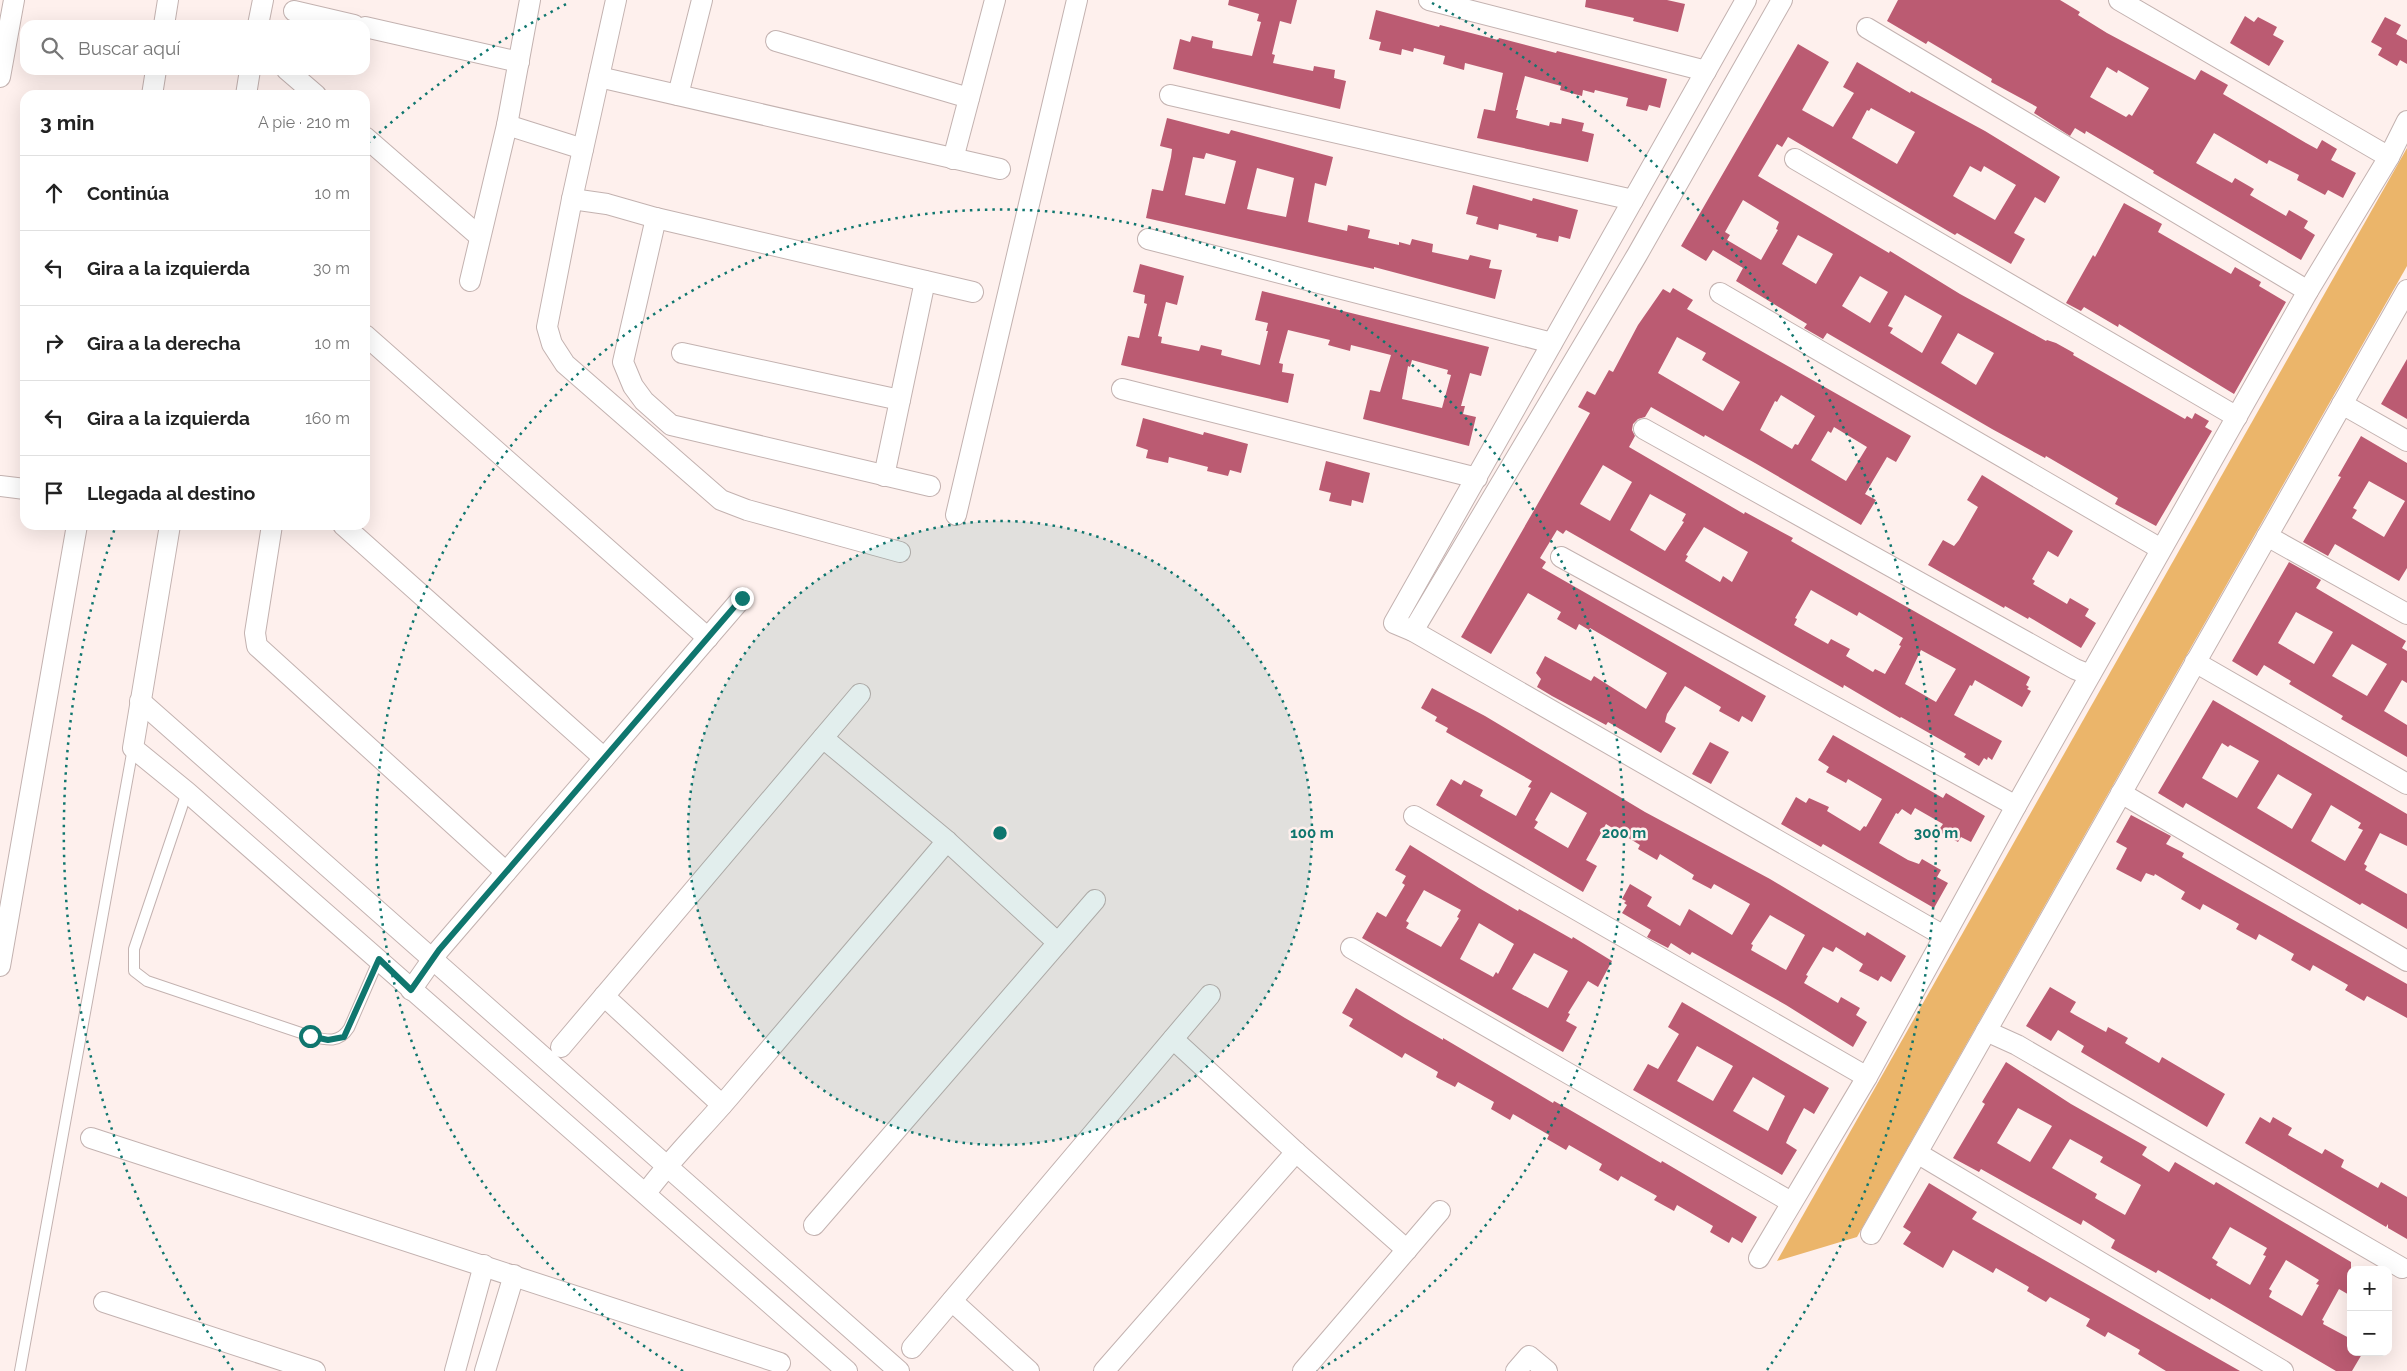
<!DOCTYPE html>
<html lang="es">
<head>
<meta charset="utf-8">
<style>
  :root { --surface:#fff; --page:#f6f6f6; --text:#222; --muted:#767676; --line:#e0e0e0 }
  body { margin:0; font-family:Raleway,sans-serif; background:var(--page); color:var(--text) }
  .controls { position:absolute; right:15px; bottom:15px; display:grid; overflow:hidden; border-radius:10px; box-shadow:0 5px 20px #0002 }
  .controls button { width:45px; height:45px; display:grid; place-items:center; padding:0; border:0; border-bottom:1px solid var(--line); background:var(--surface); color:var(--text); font:25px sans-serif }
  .stop { position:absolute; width:15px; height:15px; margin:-11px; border:4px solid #0f766e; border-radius:50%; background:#fff }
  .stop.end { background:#0f766e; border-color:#fff; box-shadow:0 1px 5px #0008 }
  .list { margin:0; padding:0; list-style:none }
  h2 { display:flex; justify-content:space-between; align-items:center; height:65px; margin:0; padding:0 20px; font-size:21px }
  h2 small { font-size:16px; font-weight:400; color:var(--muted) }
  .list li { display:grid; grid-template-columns:32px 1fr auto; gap:15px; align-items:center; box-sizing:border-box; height:75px; padding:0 20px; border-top:1px solid var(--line) }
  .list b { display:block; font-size:19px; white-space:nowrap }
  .list em { font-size:16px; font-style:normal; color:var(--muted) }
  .icon { flex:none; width:28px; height:28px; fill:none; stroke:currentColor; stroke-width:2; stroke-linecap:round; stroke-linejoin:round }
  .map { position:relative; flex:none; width:2407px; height:1371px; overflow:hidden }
  .search { position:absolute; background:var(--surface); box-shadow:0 5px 20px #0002; left:20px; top:20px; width:350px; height:55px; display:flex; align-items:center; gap:12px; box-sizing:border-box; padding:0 18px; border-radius:15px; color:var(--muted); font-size:19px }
  .panel { position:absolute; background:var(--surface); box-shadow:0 5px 20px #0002; left:20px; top:90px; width:350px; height:440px; border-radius:15px }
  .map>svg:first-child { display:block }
  .green { fill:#ebb56a }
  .building { fill:#bb5b72; fill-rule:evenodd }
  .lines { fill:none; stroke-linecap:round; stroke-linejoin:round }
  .service-casing { stroke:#c3b2b0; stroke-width:12 }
  .minor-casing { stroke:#c3b2b0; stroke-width:22 }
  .service { stroke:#fff; stroke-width:10 }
  .minor { stroke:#fff; stroke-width:20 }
  .route { stroke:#0f766e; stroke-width:6 }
  .ring { fill:none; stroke:#0f766e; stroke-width:2.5; stroke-dasharray:2.5 5 }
  .centre { fill:#0f766e; stroke:#fef0ed; stroke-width:2.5 }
  .ring-label { font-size:15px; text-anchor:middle; font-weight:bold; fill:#0f766e; stroke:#fef0ed; stroke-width:5; stroke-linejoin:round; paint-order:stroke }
</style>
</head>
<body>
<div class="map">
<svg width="2407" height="1371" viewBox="0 0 2407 1371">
  <rect width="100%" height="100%" fill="#fef0ed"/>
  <path class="green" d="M2407,148V266L1857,1237L1777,1261Z"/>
  <g class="building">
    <path d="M1229,0H1297L1291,24L1280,21L1272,54L1275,55L1273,63L1313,71L1314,66L1335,70L1334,78L1346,81L1340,109L1173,69L1180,39L1190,42L1192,36L1213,41L1212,48L1252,56L1261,22L1257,21L1259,14L1228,5Z"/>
    <path d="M1586,0H1667L1685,4L1678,32L1633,21L1634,18L1585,7Z"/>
    <path d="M1898,0H2060L2080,12L2078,15L2107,33L2195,80L2201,70L2228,85L2223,94L2306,143L2317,149L2322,140L2337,149L2331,160L2356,173L2343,198L2328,190L2325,195L2297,180L2299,175L2269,160L2267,164L2214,133L2196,163L2232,183L2235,178L2254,189L2250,195L2286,216L2289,210L2308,221L2304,228L2315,235L2301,260L2153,173L2154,171L2086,131L2085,134L2075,128L2070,136L2034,113L2037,107L1991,82L1992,79L1928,41L1926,44L1887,21ZM2107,67L2117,73L2118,70L2149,88L2132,116L2129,114L2126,117L2090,97Z"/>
    <path d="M1376,10L1439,27L1440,25L1498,40L1499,38L1556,53L1557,51L1667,79L1660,108L1649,105L1647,111L1626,106L1628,98L1595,90L1594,93L1583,90L1582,96L1560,90L1561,86L1525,76L1516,110H1518L1516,118L1549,126L1550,122L1561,124L1562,118L1584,123L1582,131L1594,134L1588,162L1477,138L1484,109L1495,111L1503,73L1465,63L1464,70L1443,64L1445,56L1414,48L1413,52L1402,49L1401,55L1379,50L1381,42L1369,39Z"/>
    <path d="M2245,16L2254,22L2258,17L2277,27L2273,35L2284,41L2269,66L2230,43Z"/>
    <path d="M2385,17L2401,25L2396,34L2407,40V64L2400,60L2397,66L2378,55L2382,48L2371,42Z"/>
    <path d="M1798,44L1829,62L1802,110L1833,127L1854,93L1843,87L1857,62L1910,93L1911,91L1985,131L2060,177L2045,203L2035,197L2014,233L2025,239L2011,264L1957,233L1955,235L1788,137L1782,147L1777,144L1758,176L1889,253L1890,251L1960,294L2046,341L2047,340L2056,343L2074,353L2073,355L2185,419L2187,416L2192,419L2195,413L2209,421L2205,427L2212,431L2156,526L2115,504L2118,498L2046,456L2045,458L1992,429L1827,333L1823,339L1804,328L1807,324L1736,281L1743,268L1713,250L1706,261L1681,246ZM1871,108L1915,132L1897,164L1852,138L1867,110L1869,111ZM1970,166L1981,172L1984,166L2016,185L1995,220L1953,196ZM1743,200L1779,222L1776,229L1778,230L1761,260L1727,240L1730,235L1725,232ZM1798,235L1833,254L1816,284L1782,264ZM1860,276L1888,292L1870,323L1842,306ZM1905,295L1942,316L1922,353L1890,333L1893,328L1888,326ZM1958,333L1994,353L1976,385L1941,363Z"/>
    <path d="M1167,118L1229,134L1231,130L1333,157L1326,186L1315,183L1308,222L1347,231L1348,225L1370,230L1368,238L1399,245V242L1410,245L1412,239L1433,244L1432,252L1468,260L1470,255L1491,260L1489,268L1502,270L1495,299L1374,267V269L1146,218L1152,189L1163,191L1171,157L1172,149L1160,146ZM1206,153L1236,161L1225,204L1185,195L1193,157L1204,159ZM1257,168L1294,178L1286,217L1247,209Z"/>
    <path d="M1473,185L1532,201L1533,198L1578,210L1570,239L1559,236L1558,242L1536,237L1537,234L1499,224L1498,230L1476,224L1478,217L1466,214Z"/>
    <path d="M2124,203L2162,224L2158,232L2231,274L2235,267L2261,282L2259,286L2286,302L2234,394L2119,324L2118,327L2084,307L2081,311L2066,303L2093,255L2095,257Z"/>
    <path d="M1140,264L1184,276L1177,305L1166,302L1158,336L1162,337L1161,343L1199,351L1201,345L1222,350L1221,355L1260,365L1268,331H1266L1268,323L1255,320L1262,291L1489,347L1481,376L1470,373L1461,406H1465L1463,414L1476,417L1469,446L1363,419L1370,390L1380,392L1391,355L1351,345L1350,351L1328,345L1330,340L1288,330L1279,363L1283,364L1282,372L1294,374L1288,403L1121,365L1128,336L1139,338L1147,304L1144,303L1145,295L1133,292ZM1412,360L1448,370L1447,374L1451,375L1442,408L1402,399L1408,366L1410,367Z"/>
    <path d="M1673,288L1693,300L1687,309L1911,436L1896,462L1887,457L1865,494L1876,500L1861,525L1755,463L1705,435L1704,437L1651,407L1645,417L1638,419L1633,424L1632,430L1635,436L1629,447L1744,514L1745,512L1793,538L1791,541L1812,553L2030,677L2026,685L2029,687L2027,689L2031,691L2022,707L1975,680L1972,686L1970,685L1954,715L2002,741L1992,760L1988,757L1987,760L1984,758L1979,766L1964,757L1966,754L1901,717L1900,718L1844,685L1843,688L1566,530L1563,534L1557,530L1540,558L1546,562L1542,568L1766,696L1752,722L1742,716L1739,722L1719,711L1721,707L1685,686L1667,714L1665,722L1676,728L1661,753L1608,722L1606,725L1552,696L1537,687L1541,679L1536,673L1545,656L1591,681L1594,676L1646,709L1667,673L1590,628L1589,630L1579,624L1576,630L1557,619L1561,612L1528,593L1491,654L1461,637L1590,413L1578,407L1587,391L1595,395L1609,370L1613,372L1638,325L1663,289L1670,293ZM1677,337L1706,353L1702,360L1740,382L1723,411L1658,373ZM1781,395L1815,416L1798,445L1795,444L1792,449L1760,430L1775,401L1777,402ZM1834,427L1867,447L1846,481L1811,460L1828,431L1831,433ZM1603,465L1632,482L1610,521L1580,504ZM1650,494L1686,514L1682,521L1684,522L1665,551L1630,530ZM1704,527L1748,552L1732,582L1723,576L1720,582L1685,561L1688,556L1686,555ZM1811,590L1857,616L1859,612L1903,638L1899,645L1901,646L1885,674L1875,669L1873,672L1846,656L1850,649L1831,639L1828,644L1794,625L1797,619L1795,618ZM1921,650L1956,669L1936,702L1905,684Z"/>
    <path d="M2407,359V419L2381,404Z"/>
    <path d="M1143,418L1203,435L1204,432L1248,444L1241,473L1230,470L1228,476L1207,471L1208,467L1169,457L1168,463L1146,458L1148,450L1136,446Z"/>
    <path d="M2361,436L2407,463V568L2399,581L2335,544L2328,556L2303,542L2341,477L2338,476ZM2369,481L2405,501L2384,537L2352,518L2357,510L2353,508Z"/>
    <path d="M1326,461L1370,473L1363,503L1352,500L1351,506L1329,501L1331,493L1319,490Z"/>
    <path d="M1982,475L2073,531L2058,557L2048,551L2032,579L2035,581L2033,584L2067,604L2070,598L2089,609L2085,616L2096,623L2081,648L2029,617L2028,619L2005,606L2004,608L1928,565L1943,540L1954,546L1959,540L1978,507L1967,500Z"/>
    <path d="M2289,562L2321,580L2316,588L2406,641L2402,648L2407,651V683L2402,680L2384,711L2407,725V757L2341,719L2343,716L2289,684L2291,681L2264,665L2257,676L2232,661ZM2296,612L2333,632L2314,664L2278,643ZM2352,644L2387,664L2367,696L2332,676Z"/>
    <path d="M1432,688L1485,716L1645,812L1770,879L1865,936L1867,932L1906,956L1891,982L1881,976L1878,981L1859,971L1863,964L1836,947L1833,952L1823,947L1806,975L1808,976L1804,983L1838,1003L1841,997L1860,1008L1856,1015L1867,1022L1853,1047L1786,1005L1692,952L1690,955L1671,943L1668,948L1647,937L1651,930L1622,913L1627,905L1624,903L1626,901L1622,899L1630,884L1652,897L1647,906L1680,926L1689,909L1732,935L1750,904L1714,884L1711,889L1692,879L1694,875L1660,854L1657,860L1638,849L1640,845L1606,824L1586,860L1597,866L1583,892L1436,805L1451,779L1461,785L1464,780L1483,790L1480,796L1516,816L1531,788L1528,787L1532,781L1446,732L1448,728L1435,721L1437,717L1421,708ZM1551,792L1587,813L1568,848L1534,828L1538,822L1535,820ZM1770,915L1805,935L1786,970L1751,950L1753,945L1751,944Z"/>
    <path d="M2213,700L2407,814V846L2380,833L2364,864L2367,866L2365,870L2407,894V929L2362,903L2360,905L2345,896L2186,803L2183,808L2158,793ZM2222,743L2228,747L2230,745L2259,761L2237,798L2202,778ZM2278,774L2312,794L2292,829L2257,808ZM2331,805L2361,823L2358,828L2363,830L2345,861L2311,841Z"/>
    <path d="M1833,735L1943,798L1946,793L1985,816L1971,842L1961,837L1958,842L1938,831L1943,824L1915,808L1911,815L1902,809L1898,814L1896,813L1879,843L1908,860L1919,864L1922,859L1941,870L1937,877L1948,883L1934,908L1823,844L1821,847L1781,824L1796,797L1806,803L1809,798L1829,807L1827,811L1860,831L1864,826L1866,827L1882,799L1848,779L1846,783L1826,772L1829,767L1818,760Z"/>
    <path d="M1710,742L1729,752L1711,784L1692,774Z"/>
    <path d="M2131,815L2171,836L2166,844L2184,853L2182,857L2407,984V1018L2367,996L2364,1001L2345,990L2348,985L2313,965L2310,971L2291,960L2294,954L2259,934L2256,940L2236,929L2239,924L2203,904L2200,910L2181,899L2185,892L2155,874L2154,876L2146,873L2141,882L2116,869L2127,848L2116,842Z"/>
    <path d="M1410,845L1479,888L1518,911L1519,909L1572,939L1573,937L1612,961L1598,987L1588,981L1568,1013L1570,1014L1566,1021L1577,1027L1563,1052L1362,938L1377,912L1386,917L1405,885L1402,883L1406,876L1395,870ZM1424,890L1461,910L1457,917L1459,918L1441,947L1406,928L1409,923L1406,921ZM1479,923L1514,944L1498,974L1496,972L1493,977L1460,959ZM1534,953L1568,971L1548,1008L1512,989Z"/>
    <path d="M2050,987L2076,1002L2070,1012L2075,1015L2106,1032L2108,1027L2128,1038L2125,1043L2159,1063L2162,1057L2225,1094L2207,1127L2081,1052L2084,1046L2058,1030L2051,1041L2026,1026Z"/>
    <path d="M1356,988L1405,1018L1443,1040V1038L1553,1103L1554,1101L1570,1110L1661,1163L1662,1161L1757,1217L1742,1243L1732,1237L1729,1243L1710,1232L1713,1226L1677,1205L1674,1211L1654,1200L1657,1196L1621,1176L1618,1181L1599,1170L1602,1164L1569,1145L1566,1150L1547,1139L1549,1135L1513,1114L1510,1120L1491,1109L1494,1102L1458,1082L1455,1087L1436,1077L1438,1072L1405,1053L1402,1058L1349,1026L1353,1019L1342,1013Z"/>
    <path d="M1682,1002L1829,1088L1814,1114L1804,1108L1789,1136L1786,1143L1797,1150L1782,1175L1633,1090L1648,1064L1658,1069L1679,1034L1668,1027ZM1697,1046L1733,1066L1713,1101L1677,1081ZM1753,1077L1785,1096L1768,1131L1733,1111Z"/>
    <path d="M2006,1062L2071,1104L2147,1147L2142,1155L2169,1172L2175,1162L2214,1185L2216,1182L2351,1262V1296L2339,1289L2322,1320L2324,1321L2323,1324L2351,1339V1352L2362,1354L2352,1371H2336L2211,1298L2210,1300L2158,1270L2156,1273L2111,1248L2115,1240L2083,1220L2081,1225L1981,1169L1979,1172L1953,1158L1985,1104L1982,1102ZM2018,1108L2052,1126L2030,1162L1997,1143ZM2070,1139L2103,1157L2100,1162L2141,1185L2125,1215L2095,1198L2097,1194L2052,1168ZM2230,1227L2267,1248L2263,1255L2266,1256L2250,1285L2216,1265L2218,1262L2212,1258ZM2286,1260L2319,1280L2316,1284L2319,1285L2302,1316L2269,1297L2272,1291L2269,1289Z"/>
    <path d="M2260,1117L2270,1123L2273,1117L2292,1128L2288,1135L2322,1154L2325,1149L2344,1160L2341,1167L2378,1188L2381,1182L2407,1197V1239L2388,1228V1224L2386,1227L2245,1143Z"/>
    <path d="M1929,1183L1977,1212L1972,1219L2240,1371H2166L2138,1354L2140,1350L2108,1332L2105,1337L2086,1326L2090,1319L2050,1297L2046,1302L2027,1291L2029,1287L1996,1268L1993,1273L1953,1250L1943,1268L1903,1244L1911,1232L1903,1227Z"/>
  </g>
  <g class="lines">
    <g class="service-casing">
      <g id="service">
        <path d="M187,792L134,949V971L147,981L310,1036C326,1040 339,1044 349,1028L379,959"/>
        <path d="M20,1371L133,748"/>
      </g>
    </g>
    <g class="minor-casing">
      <g id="minor">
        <path d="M616,0L572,199L547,327L552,344L565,364L721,500L747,510L900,552"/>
        <path d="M1429,0L1706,71"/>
        <path d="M1746,0L1394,623L1413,631L1944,936"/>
        <path d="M2119,0L2389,157"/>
        <path d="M294,11L354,25"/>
        <path d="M164,25L168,0"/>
        <path d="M258,25L263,0"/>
        <path d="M365,27L519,62"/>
        <path d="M1867,28L2308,291"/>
        <path d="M776,41L969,98"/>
        <path d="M287,70L316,95"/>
        <path d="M0,77L14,0"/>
        <path d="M599,77L1000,169"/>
        <path d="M152,95L156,70"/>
        <path d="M246,95L250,70"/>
        <path d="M678,95L702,0"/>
        <path d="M1170,95L1633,200"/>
        <path d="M507,125L583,149"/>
        <path d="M365,137L480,237"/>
        <path d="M953,159L995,0"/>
        <path d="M1795,159L2237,417"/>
        <path d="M572,199L607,204L656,218L973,292"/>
        <path d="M656,218L623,362L633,386L644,401L671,425L930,486"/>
        <path d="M1148,239L1552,343"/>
        <path d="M470,281L507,125L530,0"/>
        <path d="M1720,293L2161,549"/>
        <path d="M365,335L708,638"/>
        <path d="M682,353L900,400"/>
        <path d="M1122,389L1477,478"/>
        <path d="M2342,404L2407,441"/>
        <path d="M1644,429L2075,669L2090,675"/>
        <path d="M884,476L925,281"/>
        <path d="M0,486L25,489"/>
        <path d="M956,515L1077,0"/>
        <path d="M170,525L133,748L187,792L847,1371"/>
        <path d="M272,525L255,633L257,646L506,872"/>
        <path d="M343,525L604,758"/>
        <path d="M2267,536L2407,614"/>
        <path d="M1561,557L2016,806"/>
        <path d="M1413,631L1637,255L1782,0"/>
        <path d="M2195,662L2407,784"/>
        <path d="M140,701L899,1371"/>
        <path d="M823,738L947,841L1057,942"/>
        <path d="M2121,793L2407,961"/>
        <path d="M1414,816L1867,1077"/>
        <path d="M1351,948L1791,1202"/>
        <path d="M0,966L77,525"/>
        <path d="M411,990L439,950L742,598"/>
        <path d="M604,996L722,1105"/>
        <path d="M1986,1031L2017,1045L2402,1268"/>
        <path d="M1173,1039L1296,1152L1407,1250"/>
        <path d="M561,1047L860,694"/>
        <path d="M91,1138L780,1363"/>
        <path d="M1917,1153L2283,1371"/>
        <path d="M646,1193C673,1156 706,1125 735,1090C806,1007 876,924 947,841"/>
        <path d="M814,1225L1095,900"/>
        <path d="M1871,1234L2407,290"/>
        <path d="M1759,1258L1867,1077L2016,806L2308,291L2389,157L2407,121"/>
        <path d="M952,1301L1029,1371"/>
        <path d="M104,1302L315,1371"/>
        <path d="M912,1348L1210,995"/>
        <path d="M455,1371L484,1265"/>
        <path d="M485,1371L514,1275"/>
        <path d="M1104,1371L1296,1152"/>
        <path d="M1303,1371L1440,1211"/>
        <path d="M1516,1371L1529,1356L1547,1371"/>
      </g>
    </g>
    <use href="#service" class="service"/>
    <use href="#minor" class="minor"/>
  </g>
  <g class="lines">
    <path class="route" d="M310,1036L328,1040L344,1037L379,959L411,990L439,950L742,598"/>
  </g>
  <circle cx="1000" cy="833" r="312" fill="#0f766e" fill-opacity=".12"/>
  <g class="ring">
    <circle cx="1000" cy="833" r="312"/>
    <path d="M683 1371A624 624 0 1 1 1317 1371"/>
    <path d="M233 1370A936 936 0 0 1 115 528M368 143A936 936 0 0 1 568 3M1432 3A936 936 0 0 1 1767 1370"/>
  </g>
  <circle cx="1000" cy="833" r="8" class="centre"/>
  <g class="ring-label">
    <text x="1312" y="838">100 m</text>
    <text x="1624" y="838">200 m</text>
    <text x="1936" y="838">300 m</text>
  </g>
</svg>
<div class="controls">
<button>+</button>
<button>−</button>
</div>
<div class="stop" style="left:310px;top:1036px"></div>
<div class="stop end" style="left:742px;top:598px"></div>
<div class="search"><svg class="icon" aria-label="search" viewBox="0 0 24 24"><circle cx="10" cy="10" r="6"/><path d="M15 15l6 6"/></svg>Buscar aquí</div>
<section class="panel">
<h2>3 min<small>A pie · 210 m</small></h2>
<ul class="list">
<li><svg class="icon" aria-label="ahead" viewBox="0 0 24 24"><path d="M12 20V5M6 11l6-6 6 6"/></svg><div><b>Continúa</b></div><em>10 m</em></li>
<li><svg class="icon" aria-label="left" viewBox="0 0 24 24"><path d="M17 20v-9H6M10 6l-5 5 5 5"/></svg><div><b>Gira a la izquierda</b></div><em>30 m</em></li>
<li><svg class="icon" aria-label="right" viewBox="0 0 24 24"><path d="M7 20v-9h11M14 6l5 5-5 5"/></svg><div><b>Gira a la derecha</b></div><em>10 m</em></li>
<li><svg class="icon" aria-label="left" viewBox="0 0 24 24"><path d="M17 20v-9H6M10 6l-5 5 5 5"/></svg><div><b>Gira a la izquierda</b></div><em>160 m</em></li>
<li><svg class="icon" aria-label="arrive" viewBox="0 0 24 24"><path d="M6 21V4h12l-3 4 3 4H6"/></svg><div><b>Llegada al destino</b></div></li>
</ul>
</section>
</div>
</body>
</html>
